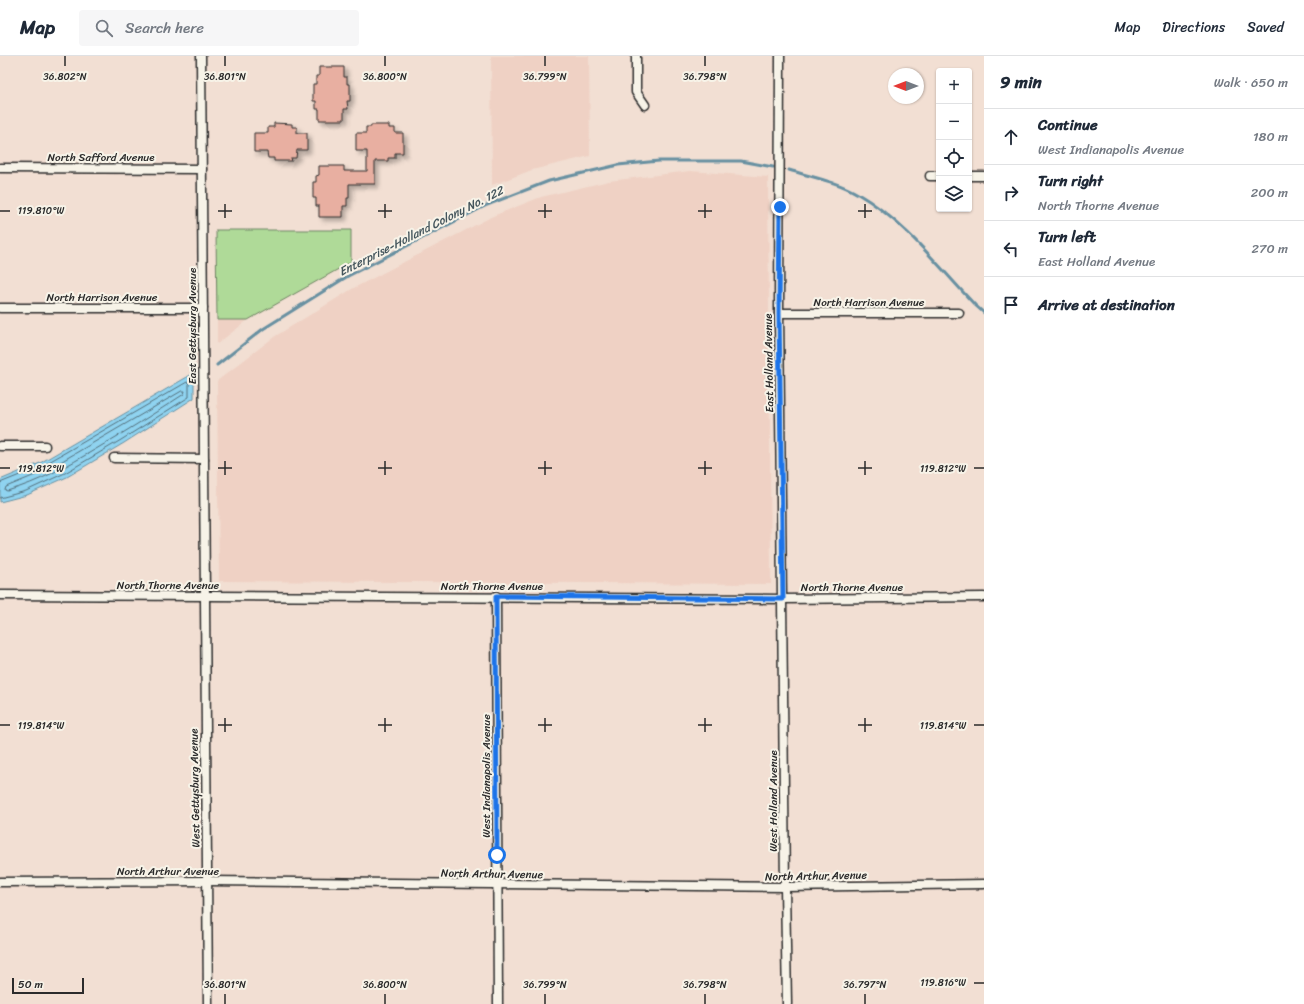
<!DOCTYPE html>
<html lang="en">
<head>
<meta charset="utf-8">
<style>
  :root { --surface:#fff; --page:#f6f6f7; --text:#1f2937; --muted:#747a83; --line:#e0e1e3 }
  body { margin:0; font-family:Sriracha,sans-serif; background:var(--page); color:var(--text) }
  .controls { position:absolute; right:12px; top:12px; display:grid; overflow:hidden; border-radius:4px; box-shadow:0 1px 3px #0004 }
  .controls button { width:36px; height:36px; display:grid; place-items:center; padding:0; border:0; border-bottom:1px solid var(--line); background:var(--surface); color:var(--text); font:20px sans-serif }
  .compass { position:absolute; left:888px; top:12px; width:36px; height:36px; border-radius:50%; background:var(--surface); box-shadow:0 1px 3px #0004; rotate:270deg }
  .scale { position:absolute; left:12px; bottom:10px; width:72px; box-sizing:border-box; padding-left:4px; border:2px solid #2b2b2b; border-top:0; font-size:11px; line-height:14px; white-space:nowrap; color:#2b2b2b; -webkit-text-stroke:3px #f7f3e8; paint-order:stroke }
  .stop { position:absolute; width:12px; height:12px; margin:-9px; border:3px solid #1a73e8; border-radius:50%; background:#fff }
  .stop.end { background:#1a73e8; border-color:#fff; box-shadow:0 1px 4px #0008 }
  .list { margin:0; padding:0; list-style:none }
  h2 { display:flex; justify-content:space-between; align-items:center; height:52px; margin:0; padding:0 16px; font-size:17px }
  h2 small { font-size:13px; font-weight:400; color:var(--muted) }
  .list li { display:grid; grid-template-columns:26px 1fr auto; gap:12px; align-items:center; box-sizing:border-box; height:56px; padding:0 16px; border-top:1px solid var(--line) }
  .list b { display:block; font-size:15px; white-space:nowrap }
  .list p { margin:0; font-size:13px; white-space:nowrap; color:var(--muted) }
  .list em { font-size:13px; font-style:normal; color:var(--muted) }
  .icon { flex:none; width:22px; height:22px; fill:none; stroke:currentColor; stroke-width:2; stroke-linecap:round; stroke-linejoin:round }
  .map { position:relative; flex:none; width:984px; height:948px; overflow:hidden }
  header { display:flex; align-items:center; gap:24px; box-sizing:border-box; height:56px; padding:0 20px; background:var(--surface); border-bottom:1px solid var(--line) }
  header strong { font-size:19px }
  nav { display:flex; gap:22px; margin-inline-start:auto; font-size:14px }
  .search { width:280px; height:36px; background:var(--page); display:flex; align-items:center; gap:10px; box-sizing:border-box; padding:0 14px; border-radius:4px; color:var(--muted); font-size:15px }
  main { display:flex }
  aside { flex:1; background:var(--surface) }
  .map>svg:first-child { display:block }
  .built { fill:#efd1c4 }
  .green { fill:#afda98; stroke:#6d8262 }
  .water { fill:#8fd3f0; stroke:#6790a1 }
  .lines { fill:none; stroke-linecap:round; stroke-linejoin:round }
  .shore { stroke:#536e7a; stroke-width:1 }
  .stream { stroke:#6790a1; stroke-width:3 }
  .building { fill:#e8afa1; stroke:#2b2b2b; filter:url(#shadow) }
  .minor-casing { stroke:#2b2b2b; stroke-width:11 }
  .minor { stroke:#f7f3e8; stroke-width:8 }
  .route { stroke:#1a73e8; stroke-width:5 }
  .ticks { fill:none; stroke:#2b2b2b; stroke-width:1.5 }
  .labels { text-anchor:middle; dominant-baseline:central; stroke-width:4; stroke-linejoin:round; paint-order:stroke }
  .street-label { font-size:11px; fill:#2b2b2b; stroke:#f7f3e8 }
  .water-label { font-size:12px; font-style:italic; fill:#44555c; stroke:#f7f3e8 }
  .ticks-label { font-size:10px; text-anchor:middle; fill:#2b2b2b; stroke:#f7f3e8; stroke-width:4; stroke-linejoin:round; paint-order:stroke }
</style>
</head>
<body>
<header>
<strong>Map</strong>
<div class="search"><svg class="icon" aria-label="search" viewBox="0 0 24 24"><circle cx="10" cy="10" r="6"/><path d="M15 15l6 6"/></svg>Search here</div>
<nav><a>Map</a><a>Directions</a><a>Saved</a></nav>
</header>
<main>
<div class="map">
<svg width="984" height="948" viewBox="0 0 984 948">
  <defs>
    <filter id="shadow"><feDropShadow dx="3.5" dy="3.5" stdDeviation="2" flood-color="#0004"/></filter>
  </defs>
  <rect width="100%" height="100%" fill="#f2dfd3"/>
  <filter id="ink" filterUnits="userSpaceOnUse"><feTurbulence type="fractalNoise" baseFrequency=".025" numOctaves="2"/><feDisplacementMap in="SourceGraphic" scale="8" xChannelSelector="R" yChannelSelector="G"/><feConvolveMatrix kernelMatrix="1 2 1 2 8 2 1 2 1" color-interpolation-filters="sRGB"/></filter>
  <g filter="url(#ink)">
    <g class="built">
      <path d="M491,0H589L590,100L532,114L492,129Z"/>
      <path d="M690,115L768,121L771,528L219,525L217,325L274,281L352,233L493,160L541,141L609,125Z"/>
      <path d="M217,264H248L217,288Z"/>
    </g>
    <path class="green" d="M216,174H351V206L248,264H217Z"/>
    <path class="water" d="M194,317V342L124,387L67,421L27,439L0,446V424L40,407Z"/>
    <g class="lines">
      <g class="shore">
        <path d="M182,335H185L184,338C155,357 125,376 96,393C67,410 39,426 7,435L5,434L6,431L45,415Z"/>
        <path d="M0,427L42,410L187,326L189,327V341L121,384L65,417L26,435L0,442"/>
      </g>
      <g class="stream">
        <path d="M789,114C812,121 838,126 858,138C903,164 940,212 975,249L984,257"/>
        <path d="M217,309L263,273L348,220L487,149L549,125L618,109L659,105H741L773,111"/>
      </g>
    </g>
    <g class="building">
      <path d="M319,11H344V21H347V28H350V45H347L348,53H344V64H319V53H316V45H313V28H316V20H319Z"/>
      <path d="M274,67L292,68V71H297V77H307V94H297L296,102H291L292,105H274V102H268L267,96H254V77H268V71H274Z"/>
      <path d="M371,69H389V72H395V77H403V97H395V102H388V105H375V128H349V142H347V150H343V161H319V150H316V142H313V126H316V120L319,119V110H344V115H367V95H356V77H366V71H371Z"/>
    </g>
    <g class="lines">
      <g class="minor-casing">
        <g id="minor">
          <path d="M201,0L208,948"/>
          <path d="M636,0V36L645,49"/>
          <path d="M780,0L779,257L785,831L787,948"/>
          <path d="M0,112L202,113"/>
          <path d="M930,120H939"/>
          <path d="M969,120H984"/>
          <path d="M0,252H203"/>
          <path d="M779,257H959"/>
          <path d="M0,390H45"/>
          <path d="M114,402L204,403"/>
          <path d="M0,539L783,543L984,541"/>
          <path d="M496,540L498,948"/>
          <path d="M0,826L208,825L785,831L984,828"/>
        </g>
      </g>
      <use href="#minor" class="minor"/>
    </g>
  </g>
  <g class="lines" filter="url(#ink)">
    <path class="route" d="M497,799L496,540L783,543L779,257L780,151"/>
  </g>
  <path class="ticks" d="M65,0V10M225,0V10M385,0V10M545,0V10M705,0V10M225,148V162M385,148V162M545,148V162M705,148V162M865,148V162M0,155H10M218,155H232M378,155H392M538,155H552M698,155H712M858,155H872M225,405V419M385,405V419M545,405V419M705,405V419M865,405V419M0,412H10M218,412H232M378,412H392M538,412H552M698,412H712M858,412H872M974,412H984M225,662V676M385,662V676M545,662V676M705,662V676M865,662V676M0,669H10M218,669H232M378,669H392M538,669H552M698,669H712M858,669H872M974,669H984M974,927H984M225,938V948M385,938V948M545,938V948M705,938V948M865,938V948"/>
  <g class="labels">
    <g class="street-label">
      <text x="101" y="101">North Safford Avenue</text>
      <text x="102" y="241">North Harrison Avenue</text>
      <text x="869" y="246">North Harrison Avenue</text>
      <text transform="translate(192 270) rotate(-90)">East Gettysburg Avenue</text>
      <text transform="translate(769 307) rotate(-91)">East Holland Avenue</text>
      <text x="168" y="529">North Thorne Avenue</text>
      <text x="492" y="530">North Thorne Avenue</text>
      <text x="852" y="531">North Thorne Avenue</text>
      <text transform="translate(486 720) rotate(-90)">West Indianapolis Avenue</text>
      <text transform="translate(195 732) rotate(-91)">West Gettysburg Avenue</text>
      <text transform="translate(773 745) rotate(-90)">West Holland Avenue</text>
      <text x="168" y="815">North Arthur Avenue</text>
      <text transform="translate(492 818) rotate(1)">North Arthur Avenue</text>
      <text transform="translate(816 820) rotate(-1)">North Arthur Avenue</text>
    </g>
    <g class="water-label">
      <text transform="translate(421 175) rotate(-27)">Enterprise-Holland Colony No. 122</text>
    </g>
  </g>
  <g class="ticks-label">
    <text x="65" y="24">36.802°N</text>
    <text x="225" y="24">36.801°N</text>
    <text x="385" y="24">36.800°N</text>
    <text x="545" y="24">36.799°N</text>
    <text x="705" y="24">36.798°N</text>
    <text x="41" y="158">119.810°W</text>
    <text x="943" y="416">119.812°W</text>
    <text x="41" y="416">119.812°W</text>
    <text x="943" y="673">119.814°W</text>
    <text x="41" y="673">119.814°W</text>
    <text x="943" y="930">119.816°W</text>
    <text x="225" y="932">36.801°N</text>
    <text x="385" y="932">36.800°N</text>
    <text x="545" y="932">36.799°N</text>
    <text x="705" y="932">36.798°N</text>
    <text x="865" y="932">36.797°N</text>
  </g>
</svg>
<div class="controls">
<button>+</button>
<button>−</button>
<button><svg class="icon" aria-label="locate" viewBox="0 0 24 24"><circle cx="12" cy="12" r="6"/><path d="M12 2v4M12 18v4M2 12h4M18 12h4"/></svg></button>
<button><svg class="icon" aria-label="layers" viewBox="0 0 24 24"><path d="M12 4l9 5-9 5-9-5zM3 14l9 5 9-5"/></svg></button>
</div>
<svg class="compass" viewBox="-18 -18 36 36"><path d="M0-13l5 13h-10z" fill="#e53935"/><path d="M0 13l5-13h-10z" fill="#747a83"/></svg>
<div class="scale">50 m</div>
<div class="stop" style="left:497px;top:799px"></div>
<div class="stop end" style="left:780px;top:151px"></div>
</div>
<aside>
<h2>9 min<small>Walk · 650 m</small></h2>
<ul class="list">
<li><svg class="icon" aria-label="ahead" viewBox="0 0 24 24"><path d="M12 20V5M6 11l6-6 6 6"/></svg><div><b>Continue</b><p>West Indianapolis Avenue</p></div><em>180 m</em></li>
<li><svg class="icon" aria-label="right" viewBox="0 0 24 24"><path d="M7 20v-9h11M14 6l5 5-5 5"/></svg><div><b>Turn right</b><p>North Thorne Avenue</p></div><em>200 m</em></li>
<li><svg class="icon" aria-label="left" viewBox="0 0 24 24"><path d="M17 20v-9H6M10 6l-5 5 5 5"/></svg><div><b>Turn left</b><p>East Holland Avenue</p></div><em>270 m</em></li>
<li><svg class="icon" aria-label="arrive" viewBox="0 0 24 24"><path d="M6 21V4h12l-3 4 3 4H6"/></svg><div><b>Arrive at destination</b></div></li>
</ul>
</aside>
</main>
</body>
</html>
